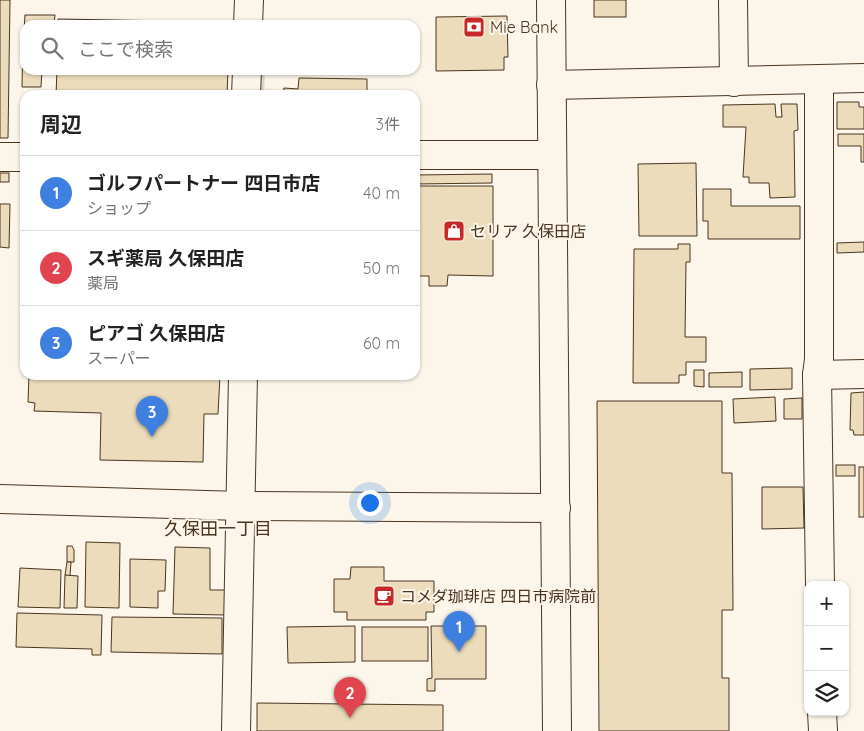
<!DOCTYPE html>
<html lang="ja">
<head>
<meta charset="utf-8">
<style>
  :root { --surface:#fff; --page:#f2f2f2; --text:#222; --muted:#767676; --line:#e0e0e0; --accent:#c62828 }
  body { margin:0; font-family:Quicksand,"Noto Sans JP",sans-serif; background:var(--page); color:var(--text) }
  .controls { position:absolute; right:15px; bottom:15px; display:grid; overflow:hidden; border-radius:10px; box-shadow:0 1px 4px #0004 }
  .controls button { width:45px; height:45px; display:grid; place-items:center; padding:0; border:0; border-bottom:1px solid var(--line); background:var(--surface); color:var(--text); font:25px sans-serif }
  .you { position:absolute; left:369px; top:502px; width:18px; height:18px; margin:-12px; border:4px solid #fff; border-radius:50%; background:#1a73e8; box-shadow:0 0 0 8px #1a73e833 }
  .badge { display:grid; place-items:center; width:32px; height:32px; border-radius:50%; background:var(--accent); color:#fff; font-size:16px; font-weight:700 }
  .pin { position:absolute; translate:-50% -41px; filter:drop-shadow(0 1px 2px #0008) }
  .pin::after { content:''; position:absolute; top:26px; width:18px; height:15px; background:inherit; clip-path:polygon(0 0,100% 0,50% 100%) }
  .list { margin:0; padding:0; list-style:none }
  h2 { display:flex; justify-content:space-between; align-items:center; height:65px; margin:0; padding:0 20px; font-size:21px }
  h2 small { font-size:16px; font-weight:400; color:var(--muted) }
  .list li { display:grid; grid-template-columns:32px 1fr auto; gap:15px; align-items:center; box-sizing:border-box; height:75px; padding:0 20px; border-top:1px solid var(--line) }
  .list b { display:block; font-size:19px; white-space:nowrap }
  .list p { margin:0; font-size:16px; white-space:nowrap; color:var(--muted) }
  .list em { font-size:16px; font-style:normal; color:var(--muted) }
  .icon { flex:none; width:28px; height:28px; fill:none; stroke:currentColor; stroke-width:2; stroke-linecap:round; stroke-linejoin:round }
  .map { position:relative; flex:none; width:864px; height:731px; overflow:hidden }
  .search { position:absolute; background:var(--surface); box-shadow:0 1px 4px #0004; left:20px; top:20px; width:400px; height:55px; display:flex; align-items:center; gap:12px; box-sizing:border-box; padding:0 18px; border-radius:15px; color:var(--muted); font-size:19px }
  .panel { position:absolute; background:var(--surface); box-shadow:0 1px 4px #0004; left:20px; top:90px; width:400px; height:290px; border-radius:15px }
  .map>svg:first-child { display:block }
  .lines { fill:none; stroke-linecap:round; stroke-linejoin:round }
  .stream { stroke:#dcd4c6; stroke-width:8 }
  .building { fill:#ecdcbc; stroke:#4a3520 }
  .minor-casing { stroke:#4a3520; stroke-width:30 }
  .minor { stroke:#fbf6e9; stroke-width:28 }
  .labels { text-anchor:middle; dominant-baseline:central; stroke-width:4; stroke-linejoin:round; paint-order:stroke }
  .poi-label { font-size:16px; fill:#4a3520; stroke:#fbf6e9; text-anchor:start }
  .neighbourhood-label { font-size:18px; fill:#4a3520; stroke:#fbf6e9 }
</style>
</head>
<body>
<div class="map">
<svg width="864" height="731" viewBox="0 0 864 731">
  <rect width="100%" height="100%" fill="#fbf6e9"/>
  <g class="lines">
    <path class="stream" d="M260,95L261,70"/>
  </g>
  <g class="building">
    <path d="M0,0H10L8,138H0Z"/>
    <rect x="594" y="0" width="32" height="17"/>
    <path d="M25,15H55L54,25H25L24,31Z"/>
    <path d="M507,16L508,57H504V70L436,71V17Z"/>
    <path d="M58,19L228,22V25H58Z"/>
    <path d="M23,36H25V70H42L41,87H22Z"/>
    <path d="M57,70H228L227,95H56Z"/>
    <path d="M299,78L367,79V95H283L284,88L298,89Z"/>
    <path d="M837,102H859V107H864V129H837Z"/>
    <path d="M775,104L776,117H782L781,104H797L798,130L794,131L795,197L770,198L769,183H749V177H743L746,127H723V105Z"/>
    <path d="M838,134H864V162H861V146H838Z"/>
    <path d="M696,163L697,236H639L638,164Z"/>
    <rect x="0" y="173" width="9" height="9"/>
    <path d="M492,174V183L415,184V175Z"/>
    <path d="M415,186H493V276L448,275L447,286H429V276H415Z"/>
    <path d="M703,189H731V206H800V239H708V221H703Z"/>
    <path d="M0,204H10L9,248L0,247Z"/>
    <path d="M864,242V252L837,253V243Z"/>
    <path d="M678,244H690V262H686L685,337H706V362H686V375H679V383H633L634,249H678Z"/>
    <path d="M25,280V368H23Z"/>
    <path d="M792,368V389L750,390V369Z"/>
    <path d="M694,370H704V387L694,386Z"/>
    <path d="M742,372V387H709V373Z"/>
    <path d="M29,375H220L218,414H204L203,462L100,460L101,413L34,411L35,403L28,402Z"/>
    <path d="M864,392V435H854L853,430H850L851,393Z"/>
    <path d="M775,397L776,421L734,423L733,399Z"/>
    <path d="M802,398V419H784V399Z"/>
    <path d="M597,401H722V473H732L733,610H722V678H729V731H599Z"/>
    <rect x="836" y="465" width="19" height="11"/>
    <rect x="859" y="467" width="5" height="50"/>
    <path d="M762,487H803L804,528L762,529Z"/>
    <path d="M86,542L120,543L119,608L85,607Z"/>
    <path d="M67,546H72L74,550V562H67Z"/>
    <path d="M175,547L210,548V590H227V615L173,614Z"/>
    <path d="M130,559L166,560L165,591H158V608L130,607Z"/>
    <path d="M67,562H71L70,576L65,575Z"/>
    <path d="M351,567H384V581H434V612H426V620H347V612H334V579H350Z"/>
    <path d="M20,568L61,570L60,608L18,607Z"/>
    <path d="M65,575L78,576L77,608H64Z"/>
    <path d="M17,613L102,615L101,655H92V649L16,647Z"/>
    <path d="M112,617L222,618V654L111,652Z"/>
    <path d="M355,626V662L288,663L287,627Z"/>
    <path d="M431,626H486V679H435V691H427V679L432,678Z"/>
    <rect x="362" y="627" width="66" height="34"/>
    <path d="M257,703L443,705V731H257Z"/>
  </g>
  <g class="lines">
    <g class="minor-casing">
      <g id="minor">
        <path d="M551,0L557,731"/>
        <path d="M733,0L734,82"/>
        <path d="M248,25L249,0"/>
        <path d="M819,80V359L817,375L820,585"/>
        <path d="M551,85L864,78"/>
        <path d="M246,95L247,70"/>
        <path d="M415,155H551"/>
        <path d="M0,157H25"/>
        <path d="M817,375L864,374"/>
        <path d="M0,499L241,506L556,508"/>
        <path d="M822,712L823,731"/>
        <path d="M236,731L243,375"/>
      </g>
    </g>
    <use href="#minor" class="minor"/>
  </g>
  <defs>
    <g id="bank-square" transform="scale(1.125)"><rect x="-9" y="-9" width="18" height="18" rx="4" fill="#c62828" stroke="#fbf6e9"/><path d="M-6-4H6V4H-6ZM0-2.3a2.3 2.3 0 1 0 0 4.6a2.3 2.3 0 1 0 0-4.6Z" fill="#fff"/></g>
    <g id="shop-square" transform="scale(1.125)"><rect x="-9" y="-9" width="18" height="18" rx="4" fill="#c62828" stroke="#fbf6e9"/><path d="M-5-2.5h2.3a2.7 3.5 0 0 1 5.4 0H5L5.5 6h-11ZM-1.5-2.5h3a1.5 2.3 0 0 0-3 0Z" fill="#fff"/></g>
    <g id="cafe-square" transform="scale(1.125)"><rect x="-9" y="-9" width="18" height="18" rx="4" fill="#c62828" stroke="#fbf6e9"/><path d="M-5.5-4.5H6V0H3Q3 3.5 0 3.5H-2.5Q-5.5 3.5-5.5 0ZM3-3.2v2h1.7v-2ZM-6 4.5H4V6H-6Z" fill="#fff"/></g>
  </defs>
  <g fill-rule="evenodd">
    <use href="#bank-square" x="474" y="27"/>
    <use href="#shop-square" x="454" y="231"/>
    <use href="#cafe-square" x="384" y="596"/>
  </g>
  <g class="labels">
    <g class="poi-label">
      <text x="490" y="27">Mie Bank</text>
      <text x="470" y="231">セリア 久保田店</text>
      <text x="400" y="596">コメダ珈琲店 四日市病院前</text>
    </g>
    <g class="neighbourhood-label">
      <text x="218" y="528">久保田一丁目</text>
    </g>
  </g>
</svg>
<div class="controls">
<button>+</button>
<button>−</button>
<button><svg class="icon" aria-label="layers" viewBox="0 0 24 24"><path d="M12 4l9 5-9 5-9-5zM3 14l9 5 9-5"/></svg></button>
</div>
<div class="you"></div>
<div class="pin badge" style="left:459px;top:652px;background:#3f7fe0">1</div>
<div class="pin badge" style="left:350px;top:718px;background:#e0444e">2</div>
<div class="pin badge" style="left:152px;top:437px;background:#3f7fe0">3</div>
<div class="search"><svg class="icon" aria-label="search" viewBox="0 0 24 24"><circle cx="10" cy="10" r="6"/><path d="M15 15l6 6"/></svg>ここで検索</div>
<section class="panel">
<h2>周辺<small>3件</small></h2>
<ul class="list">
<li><span class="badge" style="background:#3f7fe0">1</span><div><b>ゴルフパートナー 四日市店</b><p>ショップ</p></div><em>40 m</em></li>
<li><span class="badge" style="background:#e0444e">2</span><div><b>スギ薬局 久保田店</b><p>薬局</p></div><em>50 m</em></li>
<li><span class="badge" style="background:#3f7fe0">3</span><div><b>ピアゴ 久保田店</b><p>スーパー</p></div><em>60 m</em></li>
</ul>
</section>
</div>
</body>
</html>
